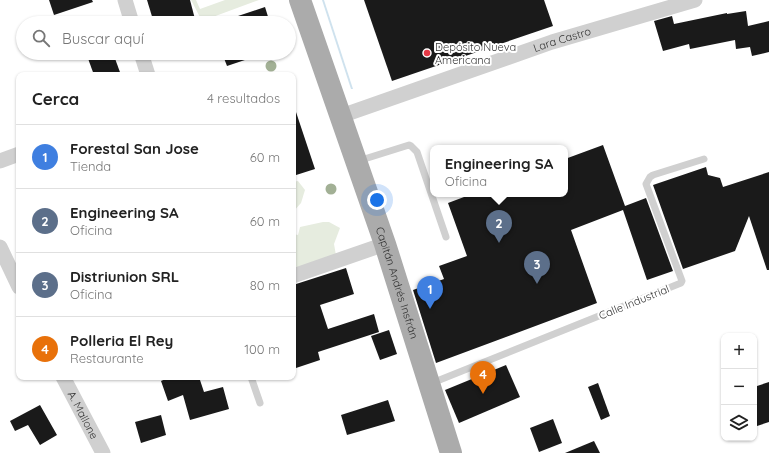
<!DOCTYPE html>
<html lang="es">
<head>
<meta charset="utf-8">
<style>
  :root { --surface:#fff; --page:#f6f6f6; --text:#222; --muted:#767676; --line:#e0e0e0; --accent:#111827 }
  body { margin:0; font-family:Quicksand,sans-serif; background:var(--page); color:var(--text) }
  .controls { position:absolute; right:12px; bottom:12px; display:grid; overflow:hidden; border-radius:8px; box-shadow:0 1px 3px #0004 }
  .controls button { width:36px; height:36px; display:grid; place-items:center; padding:0; border:0; border-bottom:1px solid var(--line); background:var(--surface); color:var(--text); font:20px sans-serif }
  .you { position:absolute; left:377px; top:200px; width:14px; height:14px; margin:-10px; border:3px solid #fff; border-radius:50%; background:#1a73e8; box-shadow:0 0 0 6px #1a73e833 }
  .badge { display:grid; place-items:center; width:26px; height:26px; border-radius:50%; background:var(--accent); color:#fff; font-size:13px; font-weight:700 }
  .pin { position:absolute; translate:-50% -33px; filter:drop-shadow(0 1px 2px #0008) }
  .pin::after { content:''; position:absolute; top:21px; width:14px; height:12px; background:inherit; clip-path:polygon(0 0,100% 0,50% 100%) }
  .popup { position:absolute; left:430px; top:145px; width:138px; height:52px; box-sizing:border-box; display:grid; place-content:center; border-radius:8px; background:var(--surface); filter:drop-shadow(0 1px 3px #0005); font-size:13px; white-space:nowrap; color:var(--muted) }
  .popup b { font-size:15px; color:var(--text) }
  .popup::after { content:''; position:absolute; left:50%; top:100%; margin-left:-8px; border:8px solid transparent; border-top-color:var(--surface) }
  .list { margin:0; padding:0; list-style:none }
  h2 { display:flex; justify-content:space-between; align-items:center; height:52px; margin:0; padding:0 16px; font-size:17px }
  h2 small { font-size:13px; font-weight:400; color:var(--muted) }
  .list li { display:grid; grid-template-columns:26px 1fr auto; gap:12px; align-items:center; box-sizing:border-box; height:64px; padding:0 16px; border-top:1px solid var(--line) }
  .list b { display:block; font-size:15px; white-space:nowrap }
  .list p { margin:0; font-size:13px; white-space:nowrap; color:var(--muted) }
  .list em { font-size:13px; font-style:normal; color:var(--muted) }
  .icon { flex:none; width:22px; height:22px; fill:none; stroke:currentColor; stroke-width:2; stroke-linecap:round; stroke-linejoin:round }
  .map { position:relative; flex:none; width:769px; height:453px; overflow:hidden }
  .search { position:absolute; background:var(--surface); box-shadow:0 1px 3px #0004; left:16px; top:16px; width:280px; height:44px; display:flex; align-items:center; gap:10px; box-sizing:border-box; padding:0 14px; border-radius:22px; color:var(--muted); font-size:15px }
  .panel { position:absolute; background:var(--surface); box-shadow:0 1px 3px #0004; left:16px; top:72px; width:280px; height:308px; border-radius:8px }
  .map>svg:first-child { display:block }
  .green { fill:#e6ecdf }
  .water { fill:#cfe2ee }
  .building { fill:#1a1a1a }
  .lines { fill:none; stroke-linecap:round; stroke-linejoin:round }
  .lane { stroke:#d0d0d0; stroke-width:7 }
  .street { stroke:#d0d0d0; stroke-width:15 }
  .primary { stroke:#ababab; stroke-width:22 }
  .tree { fill:#a2b095 }
  .poi-dot { fill:#e63946; stroke:#fff; stroke-width:1.5 }
  .labels { text-anchor:middle; dominant-baseline:central; stroke-width:4; stroke-linejoin:round; paint-order:stroke }
  .street-label { font-size:11px; fill:#333; stroke:#fff }
  .poi-label { font-size:11px; fill:#333; stroke:#fff; text-anchor:start }
</style>
</head>
<body>
<div class="map">
<svg width="769" height="453" viewBox="0 0 769 453">
  <rect width="100%" height="100%" fill="#fff"/>
  <g class="green">
    <path d="M191,0H196L200,9L225,0H259L202,21Z"/>
    <path d="M298,181L305,190L301,203L293,212V182Z"/>
    <path d="M323,222H329L340,228L334,244L337,261L299,270L293,263V256L296,242H293V234L298,235L300,227Z"/>
  </g>
  <path class="water" d="M322,0H324L353,89H351Z"/>
  <g class="building">
    <path d="M49,0H92L93,2L54,15Z"/>
    <path d="M147,0H190L196,23H154Z"/>
    <path d="M364,0H544L553,26L392,81Z"/>
    <path d="M265,7L270,23H223V21Z"/>
    <path d="M746,11L748,26L769,21V52L752,56L750,47L736,49L735,40L690,49L689,44L663,51L654,21L672,16L674,24L727,13V14Z"/>
    <path d="M86,53H113L121,75H94Z"/>
    <path d="M222,53H259L260,55L227,66Z"/>
    <path d="M293,109H295L315,169L293,176Z"/>
    <path d="M603,145L625,206L646,198L673,271L647,280L623,210L571,230L597,303L436,363L413,290L444,279L439,266L467,256L448,203L472,194H565V159Z"/>
    <path d="M706,167L708,175L720,178L723,187L769,172V270H767L749,216L735,251L683,269L653,185Z"/>
    <path d="M346,268L354,294L320,305L328,329L374,314L379,332L318,352L320,360L293,369V285Z"/>
    <path d="M389,330L397,354L380,360L371,336Z"/>
    <path d="M506,365L520,397L459,423L445,390Z"/>
    <path d="M170,377H199L204,392L223,387L229,409L190,420L183,395L168,401L161,381Z"/>
    <path d="M769,382V422L754,427V387Z"/>
    <path d="M598,383L610,416L601,420L588,387Z"/>
    <path d="M388,400L395,421L347,435L341,415Z"/>
    <path d="M40,405L57,435L40,445L28,425L15,431L10,421Z"/>
    <path d="M161,415L166,435L141,443L135,422Z"/>
    <path d="M553,419L562,443L539,452L530,428Z"/>
    <path d="M594,441L600,453H565Z"/>
  </g>
  <g class="lines">
    <g class="lane">
      <path d="M358,161L409,145L411,146L417,152L446,237"/>
      <path d="M251,377L260,403"/>
      <path d="M432,383L681,283L682,281L646,184L650,177L653,175L704,159"/>
    </g>
    <g class="street">
      <path d="M125,0L132,23"/>
      <path d="M141,53L148,75"/>
      <path id="s1" d="M341,116L552,42L695,0"/>
      <path d="M0,161L19,154"/>
      <path d="M0,247L19,287"/>
      <path d="M293,276L385,244"/>
      <path id="s2" d="M63,377L103,453"/>
    </g>
    <path class="primary" id="s3" d="M300,0L385,244L451,453"/>
  </g>
  <g class="tree">
    <circle cx="271" cy="66" r="5.5"/>
    <circle cx="331" cy="189" r="5.5"/>
  </g>
  <circle class="poi-dot" cx="427" cy="53" r="4"/>
  <g class="labels">
    <g class="street-label">
      <text stroke="none"><textPath href="#s1" startOffset="234">Lara Castro</textPath></text>
      <text stroke="none"><textPath href="#s3" startOffset="299">Capitán Andrés Insfrán</textPath></text>
      <text transform="translate(634 302) rotate(-22)">Calle Industrial</text>
      <text stroke="none"><textPath href="#s2" startOffset="43">A. Mallone</textPath></text>
    </g>
    <g class="poi-label">
      <text x="435" y="47">Depósito Nueva<tspan x="435" dy="13">Americana</tspan></text>
    </g>
  </g>
</svg>
<div class="controls">
<button>+</button>
<button>−</button>
<button><svg class="icon" aria-label="layers" viewBox="0 0 24 24"><path d="M12 4l9 5-9 5-9-5zM3 14l9 5 9-5"/></svg></button>
</div>
<div class="you"></div>
<div class="pin badge" style="left:430px;top:309px;background:#3f7fe0">1</div>
<div class="pin badge" style="left:499px;top:243px;background:#5c6f8a">2</div>
<div class="popup"><b>Engineering SA</b>Oficina</div>
<div class="pin badge" style="left:537px;top:284px;background:#5c6f8a">3</div>
<div class="pin badge" style="left:483px;top:394px;background:#e8710a">4</div>
<div class="search"><svg class="icon" aria-label="search" viewBox="0 0 24 24"><circle cx="10" cy="10" r="6"/><path d="M15 15l6 6"/></svg>Buscar aquí</div>
<section class="panel">
<h2>Cerca<small>4 resultados</small></h2>
<ul class="list">
<li><span class="badge" style="background:#3f7fe0">1</span><div><b>Forestal San Jose</b><p>Tienda</p></div><em>60 m</em></li>
<li><span class="badge" style="background:#5c6f8a">2</span><div><b>Engineering SA</b><p>Oficina</p></div><em>60 m</em></li>
<li><span class="badge" style="background:#5c6f8a">3</span><div><b>Distriunion SRL</b><p>Oficina</p></div><em>80 m</em></li>
<li><span class="badge" style="background:#e8710a">4</span><div><b>Polleria El Rey</b><p>Restaurante</p></div><em>100 m</em></li>
</ul>
</section>
</div>
</body>
</html>
